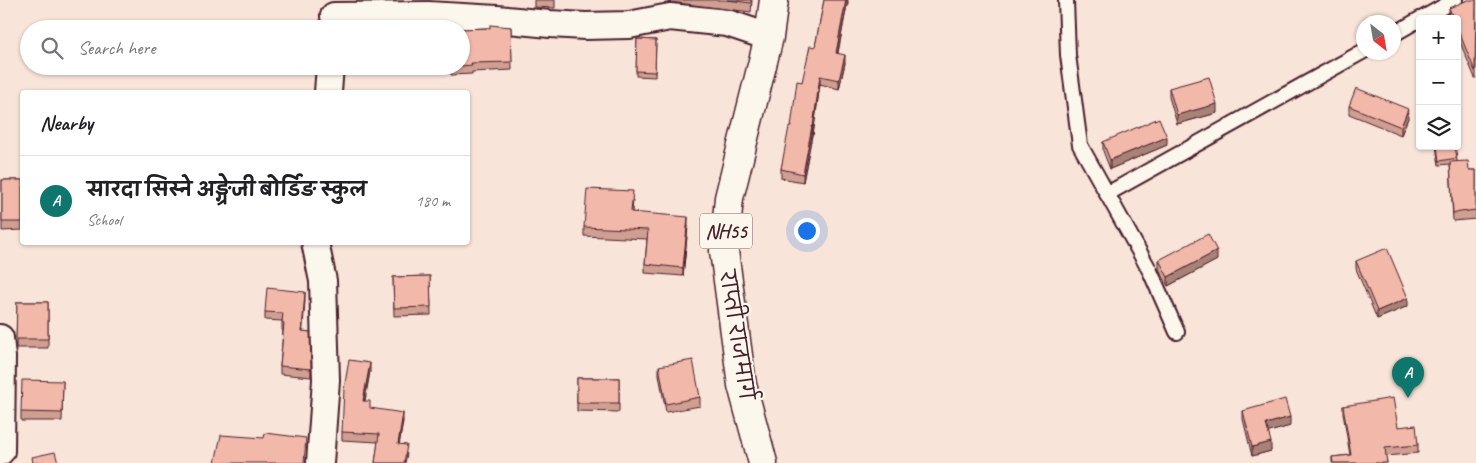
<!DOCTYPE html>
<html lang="en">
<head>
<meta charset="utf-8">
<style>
  :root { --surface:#fff; --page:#f2f2f2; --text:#202124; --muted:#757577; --line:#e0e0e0; --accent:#0f766e }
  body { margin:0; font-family:Caveat,"Playpen Sans Deva",sans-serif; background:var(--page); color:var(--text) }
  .controls { position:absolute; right:15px; top:15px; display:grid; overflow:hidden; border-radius:5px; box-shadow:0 1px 4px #0004 }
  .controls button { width:45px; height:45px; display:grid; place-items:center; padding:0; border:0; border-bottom:1px solid var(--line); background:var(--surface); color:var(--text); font:25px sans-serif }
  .compass { position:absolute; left:1356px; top:15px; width:45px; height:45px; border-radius:50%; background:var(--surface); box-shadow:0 1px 4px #0004; rotate:149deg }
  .you { position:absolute; left:806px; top:230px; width:18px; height:18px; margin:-12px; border:4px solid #fff; border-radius:50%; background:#1a73e8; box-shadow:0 0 0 8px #1a73e833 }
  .badge { display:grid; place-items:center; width:32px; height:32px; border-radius:50%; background:var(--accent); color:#fff; font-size:16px; font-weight:700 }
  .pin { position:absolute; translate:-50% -41px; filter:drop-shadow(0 1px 2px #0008) }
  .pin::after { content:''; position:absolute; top:26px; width:18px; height:15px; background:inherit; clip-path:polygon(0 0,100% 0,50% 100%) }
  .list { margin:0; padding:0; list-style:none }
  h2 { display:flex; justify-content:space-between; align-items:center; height:65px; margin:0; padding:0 20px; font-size:21px }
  h2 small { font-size:16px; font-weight:400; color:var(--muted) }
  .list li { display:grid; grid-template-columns:32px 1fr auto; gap:15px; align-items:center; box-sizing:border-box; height:90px; padding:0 20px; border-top:1px solid var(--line) }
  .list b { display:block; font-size:19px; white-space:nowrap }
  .list p { margin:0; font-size:16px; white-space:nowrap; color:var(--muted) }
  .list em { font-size:16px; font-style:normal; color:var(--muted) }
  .icon { flex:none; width:28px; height:28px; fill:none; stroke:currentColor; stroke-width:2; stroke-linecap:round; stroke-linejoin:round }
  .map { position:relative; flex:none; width:1476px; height:463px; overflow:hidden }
  .search { position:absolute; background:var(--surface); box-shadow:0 1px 4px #0004; left:20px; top:20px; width:450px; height:55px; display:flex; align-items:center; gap:12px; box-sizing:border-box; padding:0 18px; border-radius:28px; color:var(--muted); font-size:19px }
  .panel { position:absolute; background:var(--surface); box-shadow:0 1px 4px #0004; left:20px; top:90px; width:450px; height:155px; border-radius:5px }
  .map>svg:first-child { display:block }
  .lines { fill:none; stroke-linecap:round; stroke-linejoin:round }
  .service-casing { stroke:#4a1f2b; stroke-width:18 }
  .minor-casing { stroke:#4a1f2b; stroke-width:30 }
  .primary-casing { stroke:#4a1f2b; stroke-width:31 }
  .service { stroke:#fbf7ec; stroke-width:14 }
  .minor { stroke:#fbf7ec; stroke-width:26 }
  .primary { stroke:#fbf7ec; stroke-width:28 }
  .wall { fill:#d09f92; stroke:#4a1f2b }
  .shaded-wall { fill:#a98277; stroke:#4a1f2b }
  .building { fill:#f2b9aa; stroke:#4a1f2b }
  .labels { text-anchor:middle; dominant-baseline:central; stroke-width:4.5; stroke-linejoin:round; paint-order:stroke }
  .shield { fill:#fbf7ec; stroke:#7f6065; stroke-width:1 }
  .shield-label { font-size:20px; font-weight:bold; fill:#4a1f2b }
  .street-label { font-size:21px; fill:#4a1f2b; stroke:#fbf7ec }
</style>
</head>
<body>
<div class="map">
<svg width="1476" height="463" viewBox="0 0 1476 463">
  <rect width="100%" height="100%" fill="#f8e4d8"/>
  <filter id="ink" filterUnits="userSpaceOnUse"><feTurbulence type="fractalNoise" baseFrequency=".02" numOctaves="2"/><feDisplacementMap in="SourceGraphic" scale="10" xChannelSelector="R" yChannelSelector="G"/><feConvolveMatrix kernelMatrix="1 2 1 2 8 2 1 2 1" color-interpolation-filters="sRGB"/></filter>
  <g filter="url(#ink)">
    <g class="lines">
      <g class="service-casing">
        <g id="service">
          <path d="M1066,0L1068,55L1080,145L1150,271L1177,332"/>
          <path d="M1421,19L1455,0"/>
          <path d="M1394,34L1420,19"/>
          <path d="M1107,194L1364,51"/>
        </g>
      </g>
      <g class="minor-casing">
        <g id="minor">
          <path d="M334,16L428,15L497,19L550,24L585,26L629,25L670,17L727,23L769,37"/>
          <path d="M328,92L330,66"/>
          <path d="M315,242L323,281L326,380L320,463"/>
          <path d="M0,338L2,357L1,451L0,452"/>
        </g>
      </g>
      <g class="primary-casing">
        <path id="primary" d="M763,463L742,385L724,251L729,198L769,37L774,0"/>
      </g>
      <use href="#service" class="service"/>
      <use href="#minor" class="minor"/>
      <use href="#primary" class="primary"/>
    </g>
    <g class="wall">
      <path d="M534,0H555V8L534,7Z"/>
      <path d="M670,0H752L751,12L670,2Z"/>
      <path d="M824,0H848V5H847L838,53L845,63L839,89L820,84L813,135H812L803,182L781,178V169L802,82L815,47Z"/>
      <path d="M1476,0V78H1475L1457,35V19H1450L1449,16V8Z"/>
      <path d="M511,27L512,70L472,72V74L451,75V66H461V29Z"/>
      <path d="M637,39L656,40L655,77L636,76Z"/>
      <path d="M344,66H390V70L345,71Z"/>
      <path d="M1169,88L1217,113L1177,124L1169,97Z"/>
      <path d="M1349,106L1408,118L1401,135L1349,114Z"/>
      <path d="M1103,142L1167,145L1110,169L1103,151Z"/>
      <path d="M1436,146H1455L1457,161L1469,170H1476V219L1453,221L1450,164L1439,165Z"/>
      <path d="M2,180H22V230L2,231Z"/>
      <path d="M633,200L632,212L688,226L683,276L645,273V264L647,239L584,236V227Z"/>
      <path d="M1159,260H1217L1168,286L1159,269Z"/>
      <path d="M1356,261L1408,306L1377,319L1356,269Z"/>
      <path d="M430,276L431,315L394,316L393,277Z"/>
      <path d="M305,300L302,331L310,332L311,377L280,374V366L283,331L282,330V321L265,320V312Z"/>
      <path d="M17,302H48V348H16Z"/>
      <path d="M659,366L700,397V406L666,412L659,375Z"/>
      <path d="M370,371L365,401L370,409L403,421L399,445L407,454L405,463H375L378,442L342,440V432Z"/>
      <path d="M577,378H619V412L577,411Z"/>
      <path d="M63,381L62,421H21V412Z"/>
      <path d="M1343,406L1398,427L1418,445V453L1386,456L1387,463H1332V457L1350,455L1343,413Z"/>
      <path d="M1243,411L1290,426L1268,432L1271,451L1252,456L1243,419Z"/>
    </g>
    <g class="shaded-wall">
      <path d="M846,0H847V5L836,61V53Z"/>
      <path d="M845,55V63L839,89V80Z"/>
      <path d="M820,76V84L813,135V127Z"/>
      <path d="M1217,104V113L1177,124V115Z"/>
      <path d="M1408,109V118L1401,135V127Z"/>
      <path d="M812,126V135L803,182V174Z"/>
      <path d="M1167,137V145L1110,169V160Z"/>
      <path d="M688,217V226L683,276V268Z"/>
      <path d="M1217,251V260L1168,286V277Z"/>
      <path d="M305,292V300L302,339V331Z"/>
      <path d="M1408,298V306L1377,319V311Z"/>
      <path d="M370,363V371L363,409V401Z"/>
      <path d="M403,413V421L398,452V444Z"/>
      <path d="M1290,417V426L1266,433V424Z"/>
      <path d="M1271,442V451L1252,456V447Z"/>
    </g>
    <g class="building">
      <path d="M727,0H751V3Z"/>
      <path d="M824,0H846L836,53L845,55L839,80L820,76L813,127L812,126L803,174L781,169L789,127H791L797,81L802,82L810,46L815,47Z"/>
      <path d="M1468,0H1476L1475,71L1457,27V19H1454L1449,8Z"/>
      <path d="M490,25L511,27L512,62L471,63L472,65L461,66V29L490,28Z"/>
      <path d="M637,39L656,40L655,72L636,71Z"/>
      <path d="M1209,77L1217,104L1177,115L1169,88Z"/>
      <path d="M1356,88L1408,109L1401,127L1349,106Z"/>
      <path d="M1159,118L1167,137L1110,160L1103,142Z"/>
      <path d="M1437,146H1455L1457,158L1439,161Z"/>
      <path d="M1468,161L1469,170H1476V210L1453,213L1450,162Z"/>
      <rect x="2" y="180" width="20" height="42"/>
      <path d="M587,189L633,191L631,212L688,217L683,268L645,264L648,230L584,227Z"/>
      <path d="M1208,234L1217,251L1168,277L1159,260Z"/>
      <path d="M1387,248L1408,298L1377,311L1356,261Z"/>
      <path d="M430,276L431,307L394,308L393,277Z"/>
      <path d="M267,288L305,292L302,331L310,332L311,369L280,366L284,323L282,322L283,313L265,312Z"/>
      <path d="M17,302H48V339H16Z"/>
      <path d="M349,360L370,363L363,401H370V408L403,413L398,444L407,445L404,463H375L379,434L342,432L344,389Z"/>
      <path d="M693,360L700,397L666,404L659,366Z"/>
      <rect x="577" y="378" width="42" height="25"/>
      <path d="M22,380L63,381L62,413L21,412Z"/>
      <path d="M1393,398L1398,427L1416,425L1418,445L1385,448L1387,463H1333L1332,457L1351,455L1343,406Z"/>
      <path d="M1285,399L1290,417L1266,424L1271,442L1252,447L1243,411Z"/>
      <path d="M265,433L306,438L304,463H215L221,435L264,438Z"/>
      <path d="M55,452L58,463H33L32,457Z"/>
    </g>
  </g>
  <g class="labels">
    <rect class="shield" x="700" y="213.5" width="52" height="35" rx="4"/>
    <g class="shield-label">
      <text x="726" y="231">NH55</text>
    </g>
    <g class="street-label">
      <text transform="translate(737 335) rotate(81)">राप्ती राजमार्ग</text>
    </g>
  </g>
</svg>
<div class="controls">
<button>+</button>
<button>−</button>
<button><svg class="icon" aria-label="layers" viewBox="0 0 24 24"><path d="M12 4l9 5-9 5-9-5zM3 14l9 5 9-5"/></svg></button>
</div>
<svg class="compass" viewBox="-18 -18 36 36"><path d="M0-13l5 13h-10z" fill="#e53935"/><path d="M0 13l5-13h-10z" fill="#757577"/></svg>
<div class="you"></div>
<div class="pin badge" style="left:1408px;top:398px">A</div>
<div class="search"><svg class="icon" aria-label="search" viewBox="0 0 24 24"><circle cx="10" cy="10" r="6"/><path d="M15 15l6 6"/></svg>Search here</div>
<section class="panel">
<h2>Nearby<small></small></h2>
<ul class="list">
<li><span class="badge">A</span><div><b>सारदा सिस्ने अङ्ग्रेजी बोर्डिङ स्कुल</b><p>School</p></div><em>180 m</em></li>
</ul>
</section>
</div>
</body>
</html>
